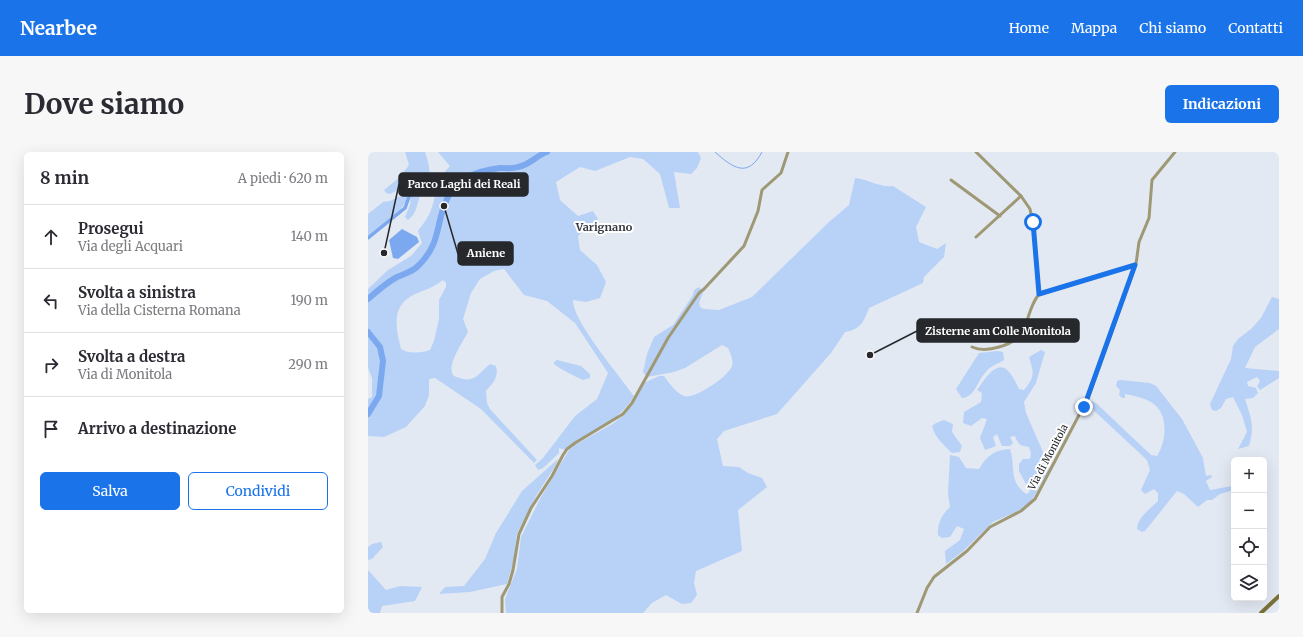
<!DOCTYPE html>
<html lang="it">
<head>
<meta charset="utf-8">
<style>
  :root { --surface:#fff; --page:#f7f7f7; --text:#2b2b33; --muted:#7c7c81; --line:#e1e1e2; --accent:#1a73e8 }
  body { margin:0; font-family:Merriweather,serif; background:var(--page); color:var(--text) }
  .controls { position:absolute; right:12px; bottom:12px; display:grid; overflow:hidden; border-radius:6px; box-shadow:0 4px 16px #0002 }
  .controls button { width:36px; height:36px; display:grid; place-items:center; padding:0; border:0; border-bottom:1px solid var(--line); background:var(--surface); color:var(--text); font:20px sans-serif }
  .stop { position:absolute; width:12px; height:12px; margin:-9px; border:3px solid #1a73e8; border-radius:50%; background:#fff }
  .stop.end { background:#1a73e8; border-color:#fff; box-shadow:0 1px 4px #0008 }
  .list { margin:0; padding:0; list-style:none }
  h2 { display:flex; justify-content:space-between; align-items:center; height:52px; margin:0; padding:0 16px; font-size:17px }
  h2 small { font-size:13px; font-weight:400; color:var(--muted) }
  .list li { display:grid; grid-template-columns:26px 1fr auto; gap:12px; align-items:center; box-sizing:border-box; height:64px; padding:0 16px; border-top:1px solid var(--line) }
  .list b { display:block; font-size:15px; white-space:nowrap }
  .list p { margin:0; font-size:13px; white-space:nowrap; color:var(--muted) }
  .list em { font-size:13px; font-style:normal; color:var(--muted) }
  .actions { display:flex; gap:8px; padding:12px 16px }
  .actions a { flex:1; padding:9px 0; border:1px solid var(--accent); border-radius:6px; text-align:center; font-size:14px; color:var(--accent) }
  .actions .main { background:var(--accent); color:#fff }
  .icon { flex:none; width:22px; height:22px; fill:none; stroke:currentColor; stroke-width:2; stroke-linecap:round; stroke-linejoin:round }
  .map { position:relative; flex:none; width:911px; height:461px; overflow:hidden; border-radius:6px }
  header { display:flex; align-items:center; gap:24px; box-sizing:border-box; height:56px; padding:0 20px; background:var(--accent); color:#fff }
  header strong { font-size:19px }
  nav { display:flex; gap:22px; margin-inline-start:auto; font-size:14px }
  .intro { display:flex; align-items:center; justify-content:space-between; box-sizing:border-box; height:96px; padding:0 24px }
  h1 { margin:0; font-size:28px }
  .button { padding:10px 18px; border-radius:6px; background:var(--accent); color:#fff; font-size:14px; font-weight:700 }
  main { display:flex; gap:24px; padding:0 24px }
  aside { flex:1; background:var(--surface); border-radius:6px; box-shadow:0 4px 16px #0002 }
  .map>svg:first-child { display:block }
  .green { fill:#b8d1f7; fill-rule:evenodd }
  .water { fill:#7ba8ee }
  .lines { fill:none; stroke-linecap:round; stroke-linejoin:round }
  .stream { stroke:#7ba8ee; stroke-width:1 }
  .canal { stroke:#7ba8ee; stroke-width:3.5 }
  .river { stroke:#7ba8ee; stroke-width:6 }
  .street { stroke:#9f9874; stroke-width:3 }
  .secondary { stroke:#7c7139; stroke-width:4 }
  .route { stroke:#1a73e8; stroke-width:5 }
  .labels { text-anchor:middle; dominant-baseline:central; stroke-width:4; stroke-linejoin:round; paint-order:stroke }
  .street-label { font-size:10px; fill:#26282c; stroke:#fff }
  .neighbourhood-label { font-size:11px; font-weight:bold; fill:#333840; stroke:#fff }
  .leader { fill:none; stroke:#26282c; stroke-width:1.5 }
  .callout-dot { fill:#26282c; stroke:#fff; stroke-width:1.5 }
  .callout { fill:#26282c; stroke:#26282c; stroke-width:1.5 }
  .callout-label { font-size:11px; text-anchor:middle; font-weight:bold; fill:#fff }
</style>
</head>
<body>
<header>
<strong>Nearbee</strong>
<nav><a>Home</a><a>Mappa</a><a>Chi siamo</a><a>Contatti</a></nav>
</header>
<div class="intro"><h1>Dove siamo</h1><a class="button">Indicazioni</a></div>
<main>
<aside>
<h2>8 min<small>A piedi · 620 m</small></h2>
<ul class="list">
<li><svg class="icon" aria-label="ahead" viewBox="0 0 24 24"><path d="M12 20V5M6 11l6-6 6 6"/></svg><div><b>Prosegui</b><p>Via degli Acquari</p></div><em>140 m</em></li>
<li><svg class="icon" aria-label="left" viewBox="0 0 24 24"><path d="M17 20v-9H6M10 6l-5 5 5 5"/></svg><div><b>Svolta a sinistra</b><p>Via della Cisterna Romana</p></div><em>190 m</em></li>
<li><svg class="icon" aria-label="right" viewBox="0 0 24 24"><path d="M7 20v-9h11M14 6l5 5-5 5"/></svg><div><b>Svolta a destra</b><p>Via di Monitola</p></div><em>290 m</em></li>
<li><svg class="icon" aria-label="arrive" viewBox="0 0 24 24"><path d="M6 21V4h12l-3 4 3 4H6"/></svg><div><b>Arrivo a destinazione</b></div></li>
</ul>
<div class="actions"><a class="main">Salva</a><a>Condividi</a></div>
</aside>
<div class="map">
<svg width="911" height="461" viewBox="0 0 911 461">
  <rect width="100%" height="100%" fill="#e3e9f3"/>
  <g class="green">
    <path d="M37,0H57C66,27 60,24 51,47C48,56 48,62 40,68L37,65L42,53L44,35L41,32L22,42L18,41L16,38L32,25L41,13Z"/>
    <path d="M70,0H330L333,6L329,16L323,22L306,20L312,56H301L292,22L275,7L262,5L227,19L212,15L188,30L192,48L210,64L225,59L230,67L210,84L212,98L229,113L238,130L232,146L218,150L205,148C204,168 252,224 266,244C251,270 221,280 197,298L191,296V301L175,316L170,318L167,313L175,306L207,264L229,247L240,221L207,171L179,149L156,143L136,117L126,119L112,127L103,141L95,167L100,180C95,190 77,215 86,224C106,232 107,225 122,212L128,214C131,225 125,231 118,239L119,251L122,257L169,308L166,311L113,257L67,226L61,227V243L57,254L38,275L16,285L0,284V247L4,245V226L0,216V137L20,118L43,104L54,91L50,79C55,72 61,65 64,55C71,35 65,32 82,14ZM75,128L78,131V135L71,148V167L66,189L62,198C54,201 40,202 33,197C28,176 22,154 47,142C57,138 66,135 75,128Z"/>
    <path d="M487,26C500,27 512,36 525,34L558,55L548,75L551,90L569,97L578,91L576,105L556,125L555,131L501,156C495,171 493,177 477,180L463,201L409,262L356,279L349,287L355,314L371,315L380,321L394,326L399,335L370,358L374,399L328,419L326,431L329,443L323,451L314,452L298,443L284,451L275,461H138L137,447L149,417L153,385L173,345L201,298L205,294L246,271L257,262L276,231L291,224H296C301,231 308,241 316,244C326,248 361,224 364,214C366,208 362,201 360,196L354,193L317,216L306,220L279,225L275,220L279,202L286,185L305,173L325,143L326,138L331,135L335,140L331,151L332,155L336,157L351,158L384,145L461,70L481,53Z"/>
    <path d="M36,42L40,45C32,63 16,73 0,84V62L15,50L22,49Z"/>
    <path d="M904,145L911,147V177L887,195L877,216L911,219V226L892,238L889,234L892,229L889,225L879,230L880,234L888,236L890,241L885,246L877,247C883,266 887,274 881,294L870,297L879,280L874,263L865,245L858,247L853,256L848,259L844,258L842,252L863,207L865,194L870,187L883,177L893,166Z"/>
    <path d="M673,198L677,200L668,231L656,250L658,261L679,309L681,317L664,348L652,358L625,370L594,400L578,412L577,399L592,388L596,377L589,374L582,385L574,386L570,383C569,372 574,362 582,355L580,342L582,303L591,305L598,316L611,317C619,303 627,298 642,297C648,315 640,329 658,342L662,340L651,319V312L655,307H662L663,301L661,295C652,294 650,292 647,284L642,285L645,291L642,294H634L629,282L625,285L628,294L617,298L612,286L619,267L614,266L603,274L595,271L596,260L613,250L614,241L609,238C626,213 636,203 651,237L656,238C667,225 666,221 661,205Z"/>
    <path d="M630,199L635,200L636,208C629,212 621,215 617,221C609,230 607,245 594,246L588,237L611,201Z"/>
    <path d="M189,208L213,214L222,222V226L215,228C205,223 195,219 186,212V210Z"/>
    <path d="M752,228L782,231L788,234L814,267L835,306L838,324L843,323L844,325L838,329L842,338L864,334L866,338L852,342L844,348H839L830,355L816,342L809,339L777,379L774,380L769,377C769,366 783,356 790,349V341L786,337L777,342L773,338L782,318L779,308L722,255L723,249L728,251L783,303L789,304C798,290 801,264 786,252C778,246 767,244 757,242V246H754L751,243L752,238L748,234L749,229Z"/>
    <path d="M576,268L585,272L584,280L594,294L592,300L584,301C576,293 567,286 564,274L568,271Z"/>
    <path d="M190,307L188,313L168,344L149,381L146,407L139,432L102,440L71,442L77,435L96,434L117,407L128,381L154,339Z"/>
    <path d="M13,390L15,395L4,407L0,408V395L4,392Z"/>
    <path d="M0,418L18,438L32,434L54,435L47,449L14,454L12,461H0Z"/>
  </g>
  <path class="water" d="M34,77L49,85L51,90L30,107L25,106L21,88Z"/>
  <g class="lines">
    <path class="stream" d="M347,0C366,17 380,26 394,0"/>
    <path class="canal" d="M0,86L37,56L41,45"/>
    <g class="river">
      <path d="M0,147C9,139 18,131 29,125C38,121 45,120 52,112C71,92 68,77 76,54C85,28 106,19 132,16C138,16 144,17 150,15C162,13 169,3 179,0"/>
      <path d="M0,180L12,195L15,209L11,244L0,262"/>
    </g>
    <g class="street">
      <path d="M608,0L653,44L662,57L665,71L671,142"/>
      <path d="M583,28L632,64"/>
      <path d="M608,85L653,44"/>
      <path d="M604,195C613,199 621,198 631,195C665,186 654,164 671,142L767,113"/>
      <path d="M134,461V445L141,432L145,418L151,382L163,356L184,324L195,303L199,297L207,291L255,262L264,251L300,186L331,141L336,137L376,94L390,59L394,38L413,21L420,0"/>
      <path d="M549,461L559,436L566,425L599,399L622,375L653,359L667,347L721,244L768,112L771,90L781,66L784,28L807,0"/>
    </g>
    <path class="secondary" d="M893,461L911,444"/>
  </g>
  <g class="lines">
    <path class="route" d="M665,70L671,142L767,113L716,255"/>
  </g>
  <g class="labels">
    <g class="street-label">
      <text transform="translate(680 305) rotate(-62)">Via di Monitola</text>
    </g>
    <g class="neighbourhood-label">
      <text x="236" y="75">Varignano</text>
    </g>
  </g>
  <path class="leader" d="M16 101L31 32M76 54L90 102M502 203L549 179"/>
  <g class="callout-dot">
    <circle cx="16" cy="101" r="4"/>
    <circle cx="76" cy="54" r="4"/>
    <circle cx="502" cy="203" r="4"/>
  </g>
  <g class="callout">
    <rect x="31" y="21" width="129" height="23" rx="4"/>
    <rect x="90" y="90" width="55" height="23" rx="4"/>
    <rect x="549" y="167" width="162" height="23" rx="4"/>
  </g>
  <g class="callout-label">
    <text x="96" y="36">Parco Laghi dei Reali</text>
    <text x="118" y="105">Aniene</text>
    <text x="630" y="183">Zisterne am Colle Monitola</text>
  </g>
</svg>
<div class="controls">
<button>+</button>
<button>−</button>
<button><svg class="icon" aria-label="locate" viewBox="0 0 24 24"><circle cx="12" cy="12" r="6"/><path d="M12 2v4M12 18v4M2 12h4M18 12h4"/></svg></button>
<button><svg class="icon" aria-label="layers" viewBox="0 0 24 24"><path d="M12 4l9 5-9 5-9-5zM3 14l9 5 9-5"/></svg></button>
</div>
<div class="stop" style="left:665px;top:70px"></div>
<div class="stop end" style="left:716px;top:255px"></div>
</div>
</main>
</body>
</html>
